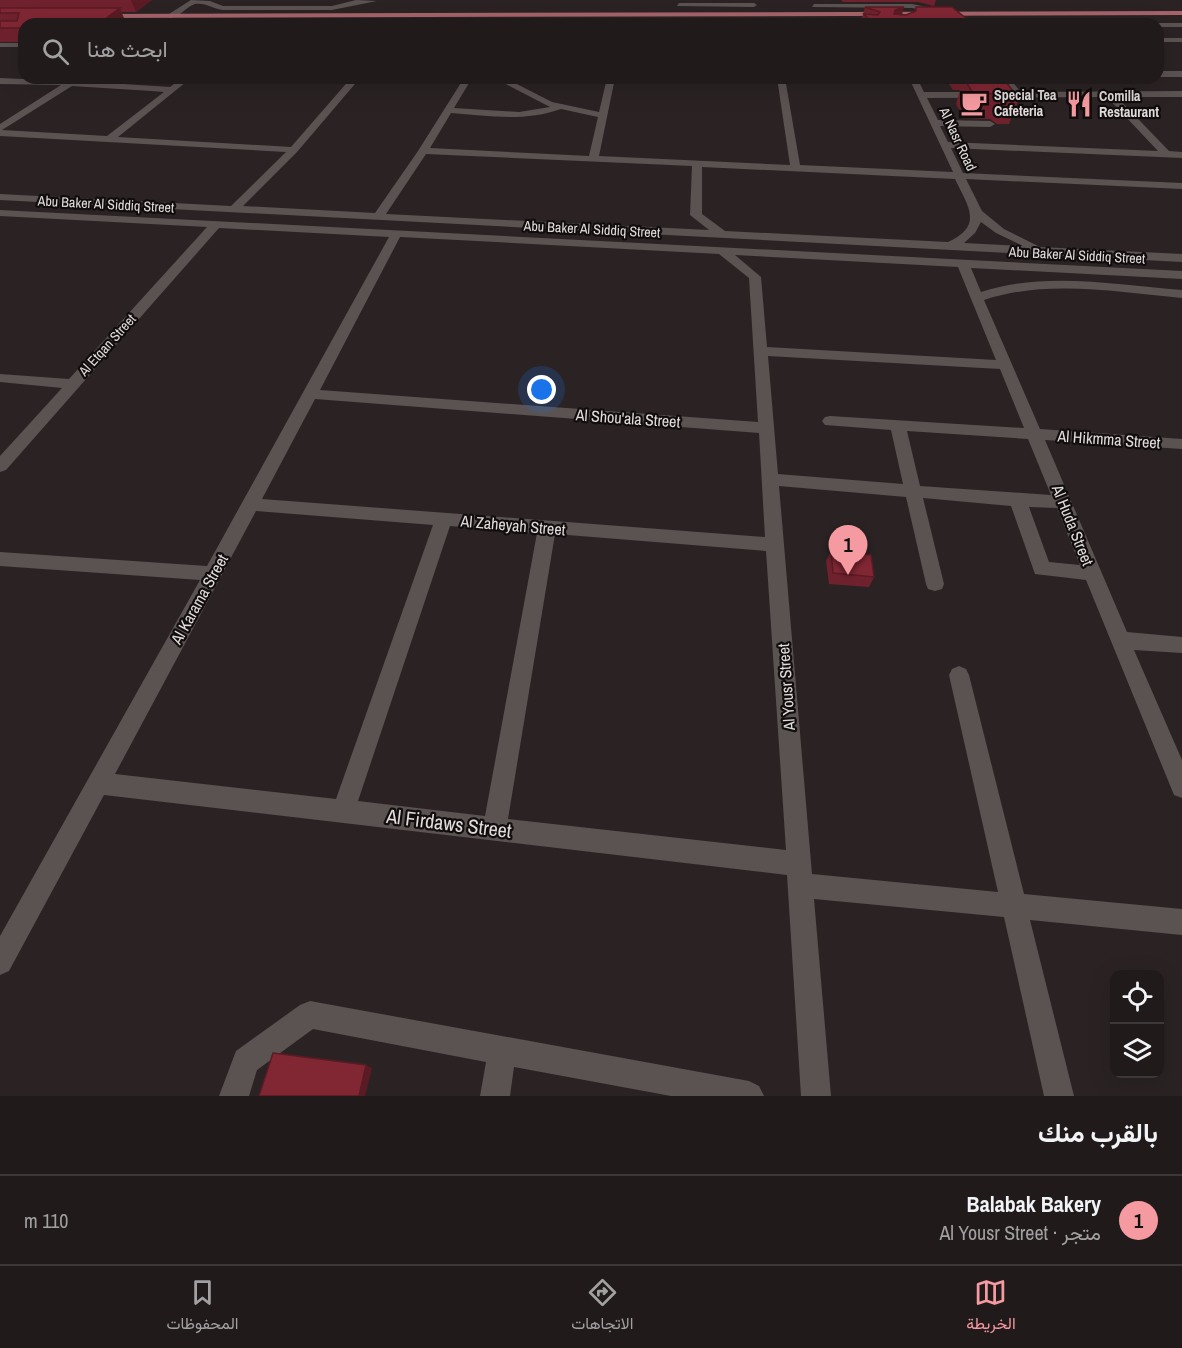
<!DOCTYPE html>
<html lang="ar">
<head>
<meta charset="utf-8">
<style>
  :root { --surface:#201a1a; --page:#282323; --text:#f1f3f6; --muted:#a2a1a2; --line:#3d3839; --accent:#f49aa0 }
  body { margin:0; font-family:"Archivo Narrow",Vazirmatn,sans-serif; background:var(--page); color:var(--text); direction:rtl }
  .controls { position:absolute; right:18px; bottom:18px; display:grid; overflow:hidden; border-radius:12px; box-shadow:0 6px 24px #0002 }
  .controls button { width:54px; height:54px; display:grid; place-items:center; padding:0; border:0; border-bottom:2px solid var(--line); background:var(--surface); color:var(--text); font:30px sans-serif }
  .you { position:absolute; left:542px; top:390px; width:21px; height:21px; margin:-15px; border:4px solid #fff; border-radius:50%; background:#1a73e8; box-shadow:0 0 0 9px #1a73e833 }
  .badge { display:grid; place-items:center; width:39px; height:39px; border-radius:50%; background:var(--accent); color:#111; font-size:20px; font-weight:700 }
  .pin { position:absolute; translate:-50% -50px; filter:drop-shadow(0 2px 3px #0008) }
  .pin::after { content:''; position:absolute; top:32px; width:21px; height:18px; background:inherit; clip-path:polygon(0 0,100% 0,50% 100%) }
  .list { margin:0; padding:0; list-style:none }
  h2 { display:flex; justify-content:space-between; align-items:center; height:78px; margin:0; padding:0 24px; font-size:26px }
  h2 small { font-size:20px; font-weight:400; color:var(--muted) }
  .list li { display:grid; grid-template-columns:39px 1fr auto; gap:18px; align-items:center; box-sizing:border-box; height:90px; padding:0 24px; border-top:2px solid var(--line) }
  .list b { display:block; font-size:22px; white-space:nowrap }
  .list p { margin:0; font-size:20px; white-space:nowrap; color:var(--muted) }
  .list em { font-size:20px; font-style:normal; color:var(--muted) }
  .icon { flex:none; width:33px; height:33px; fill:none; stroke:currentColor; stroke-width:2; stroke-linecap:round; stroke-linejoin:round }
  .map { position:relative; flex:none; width:1182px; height:1096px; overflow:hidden; direction:ltr }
  .search { position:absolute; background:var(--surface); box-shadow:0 6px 24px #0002; left:18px; right:18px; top:18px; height:66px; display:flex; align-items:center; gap:15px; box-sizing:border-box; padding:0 21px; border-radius:18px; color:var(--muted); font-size:22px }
  .sheet { height:168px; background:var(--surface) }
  nav { display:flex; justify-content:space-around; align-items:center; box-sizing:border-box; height:84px; border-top:2px solid var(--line); background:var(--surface); font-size:16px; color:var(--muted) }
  nav a { display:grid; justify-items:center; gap:3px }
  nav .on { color:var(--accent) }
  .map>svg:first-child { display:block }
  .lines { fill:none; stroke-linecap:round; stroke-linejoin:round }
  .minor { fill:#5b5252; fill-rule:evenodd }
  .major { fill:#a6646a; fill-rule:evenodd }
  .wall { fill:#6f222d }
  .shaded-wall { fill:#5a1b24 }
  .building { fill:#812734; stroke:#5a1b24; stroke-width:1.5 }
  .labels { text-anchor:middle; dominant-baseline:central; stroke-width:4.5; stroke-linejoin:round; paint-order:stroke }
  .far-poi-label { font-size:14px; font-weight:bold; fill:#e1dbdc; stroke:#110d0d; text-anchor:start }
  .far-street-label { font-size:14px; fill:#e1dbdc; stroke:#110d0d }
  .street-label { font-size:16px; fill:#e1dbdc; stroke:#110d0d }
  .near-street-label { font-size:20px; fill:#e1dbdc; stroke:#110d0d }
</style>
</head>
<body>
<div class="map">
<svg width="1182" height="1096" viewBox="0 0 1182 1096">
  <rect width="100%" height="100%" fill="#2b2323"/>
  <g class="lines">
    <g class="minor">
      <path d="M191,0L210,1L223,6H332L356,0L377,1L332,10H223C214,9 204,2 195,4C185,7 180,18 169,18V14Z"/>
      <path d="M679,3H754L757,5L754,7L677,6Z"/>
      <path d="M814,4H912L951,12L947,14L912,8L812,7Z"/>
      <path d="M845,18L871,22L875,24L842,22Z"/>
      <path d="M1158,23H1182V27H1158V24H1155Z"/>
      <rect x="1158" y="38" width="24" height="4"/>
      <rect x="0" y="43" width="24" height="4"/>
      <rect x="1158" y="71" width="24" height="6"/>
      <path d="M0,78L69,81L74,78L78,81L170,87L182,78H191L118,137L291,147L351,78H360L297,152L243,206L375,213L418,151L464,78H472L454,108L519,112L550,107L494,78H505L552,102L599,112L607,78H615L599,156L790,165L777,78H785L800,165L953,172L909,78H917L924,92H1012L1000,78H1009L1021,92L1182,91V97H1117L1169,151L1182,152V158L951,148L963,173L1182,183V189L966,179L982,211L1004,229L1040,247L1182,254V262L0,200V194L231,206L286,152L0,136V124L61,85L0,84ZM72,86L151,91L164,92L107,136L2,130ZM1107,97L1158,151L948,142L940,126L990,127L995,124L990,121L938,120L927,98ZM561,109L598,117L589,156L430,148L451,113C488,116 525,122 561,109ZM426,154L692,166L690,215L709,230L386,214ZM702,167L955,179C968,206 984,226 948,242L725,231L702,214ZM981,222L996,233L1023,246L964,243L975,233Z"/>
      <path d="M0,210L1182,271V279L971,268L981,292C1045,271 1116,285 1182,290V298C1117,292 1047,279 984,300L1040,429L1182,439V449L1045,440L1127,632L1182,637V653L1134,650L1182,760V798L1174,795L1086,580L1035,574L1011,506L923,498L944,584L942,589L935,591L928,589L926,584L906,497L779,486L812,874L998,892L949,675L952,669L959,666L966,669L969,675L1024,894L1182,909V935L1030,920L1074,1096H1044L1004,917L814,899L831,1096H801L787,875L104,795L9,971L0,975V936L200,580L0,566V552L207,566L389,237L219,228L6,470L0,472V456L62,388L0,382V374L69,379L207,227L0,216ZM400,237L719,254L749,278L758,422L320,390ZM735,255L958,267L996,360L767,347L761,277ZM768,356L1000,369L1024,428L830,416L825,417L822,421L825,425L891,430L903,484L778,474ZM315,399L759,433L765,537L262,499ZM907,431L1028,439L1051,495L920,486ZM1029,507L1057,508L1080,565L1049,562ZM256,511L433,525L336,799L115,774ZM450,526L537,533L485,816L358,801ZM555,534L766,551L786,850L508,819Z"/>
      <path d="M310,1001L749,1081L759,1086L764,1096H671L514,1067L510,1096H480L486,1062L313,1029L257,1070L249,1096H219L236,1051L300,1005Z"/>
    </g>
    <path class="major" d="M1182,11V15L98,18L94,16L98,14Z"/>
  </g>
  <g class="wall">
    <path d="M0,0H152L136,12H121L125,21L24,24V42H0Z"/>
    <path d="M841,0H936L934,6L918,2H843Z"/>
    <path d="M865,7H904L902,14L906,15L914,12L916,7L973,24H862L863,19L862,18Z"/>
    <path d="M945,78H1003L1019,99L1009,124H997L990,119L964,118L956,104L960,90H953Z"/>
    <path d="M831,551L874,577L869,587L829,584L826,561Z"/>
  </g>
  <g class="shaded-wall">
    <path d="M131,0H152L136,12Z"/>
    <path d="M904,7L901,18L892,22L895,10Z"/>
    <path d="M120,8L125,21L121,24H98Z"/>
    <path d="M366,1065L372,1068L365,1096H359Z"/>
  </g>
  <g class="building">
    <path d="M865,7H904L895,10L894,14L906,15L916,11V7H952L973,24H873L864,14L878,15L880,12Z"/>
    <path d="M0,8H120L98,24H24V28H0V21H17L19,13H0Z"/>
    <path d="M968,78H1003L1019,99L1007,98L1000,94L973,93L964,79Z"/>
    <path d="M831,551L871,555L874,577L833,573Z"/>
    <path d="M273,1053L366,1065L359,1096H259Z"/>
  </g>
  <defs>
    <g id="cafe-bare" transform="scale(2.07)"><path d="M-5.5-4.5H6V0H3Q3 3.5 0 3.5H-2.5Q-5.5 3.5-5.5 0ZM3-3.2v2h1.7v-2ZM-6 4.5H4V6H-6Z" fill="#f49aa0" stroke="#110d0d" stroke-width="2.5" paint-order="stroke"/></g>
    <g id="restaurant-bare" transform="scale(2.07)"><path d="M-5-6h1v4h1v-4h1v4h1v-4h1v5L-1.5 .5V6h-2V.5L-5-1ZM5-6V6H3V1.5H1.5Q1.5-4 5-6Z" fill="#f49aa0" stroke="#110d0d" stroke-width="2.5" paint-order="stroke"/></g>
  </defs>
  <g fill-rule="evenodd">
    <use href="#cafe-bare" x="974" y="103"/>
    <use href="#restaurant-bare" x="1079" y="104"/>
  </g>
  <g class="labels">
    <g class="far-poi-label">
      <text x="994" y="95">Special Tea<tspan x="994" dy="16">Cafeteria</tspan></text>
      <text x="1099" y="96">Comilla<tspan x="1099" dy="16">Restaurant</tspan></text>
    </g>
    <g class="far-street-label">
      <text transform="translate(958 139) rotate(65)">Al Nasr Road</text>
      <text transform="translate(106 204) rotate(3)">Abu Baker Al Siddiq Street</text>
      <text transform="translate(592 229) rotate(3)">Abu Baker Al Siddiq Street</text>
      <text transform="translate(1077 255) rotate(3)">Abu Baker Al Siddiq Street</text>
      <text transform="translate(107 345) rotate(-48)">Al Etqan Street</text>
    </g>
    <g class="street-label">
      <text transform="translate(628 418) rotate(4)">Al Shou'ala Street</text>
      <text transform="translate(1109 439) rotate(4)">Al Hikmma Street</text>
      <text transform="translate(513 525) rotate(5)">Al Zaheyah Street</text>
      <text transform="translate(1073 525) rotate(68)">Al Huda Street</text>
      <text transform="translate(199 599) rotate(-61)">Al Karama Street</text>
      <text transform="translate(786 687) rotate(-94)">Al Yousr Street</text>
    </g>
    <g class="near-street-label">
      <text transform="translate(449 823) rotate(7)">Al Firdaws Street</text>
    </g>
  </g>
</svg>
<div class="controls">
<button><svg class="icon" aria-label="locate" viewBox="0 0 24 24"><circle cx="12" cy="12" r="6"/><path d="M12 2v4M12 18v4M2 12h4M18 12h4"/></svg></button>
<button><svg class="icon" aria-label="layers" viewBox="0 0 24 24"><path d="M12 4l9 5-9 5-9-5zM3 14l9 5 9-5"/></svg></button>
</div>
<div class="you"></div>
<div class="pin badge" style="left:848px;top:575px">1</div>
<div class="search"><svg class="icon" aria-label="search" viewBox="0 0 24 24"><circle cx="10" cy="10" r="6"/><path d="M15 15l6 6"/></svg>ابحث هنا</div>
</div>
<section class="sheet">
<h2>بالقرب منك<small></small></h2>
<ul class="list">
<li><span class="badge">1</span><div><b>Balabak Bakery</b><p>متجر · Al Yousr Street</p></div><em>110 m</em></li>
</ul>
</section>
<nav>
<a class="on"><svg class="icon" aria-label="map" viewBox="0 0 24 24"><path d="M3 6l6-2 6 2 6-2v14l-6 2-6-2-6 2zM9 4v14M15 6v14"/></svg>الخريطة</a>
<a><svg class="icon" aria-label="directions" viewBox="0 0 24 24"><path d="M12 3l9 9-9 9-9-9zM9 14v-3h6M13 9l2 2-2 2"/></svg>الاتجاهات</a>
<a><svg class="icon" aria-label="saved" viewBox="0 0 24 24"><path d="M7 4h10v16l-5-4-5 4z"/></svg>المحفوظات</a>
</nav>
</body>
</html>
